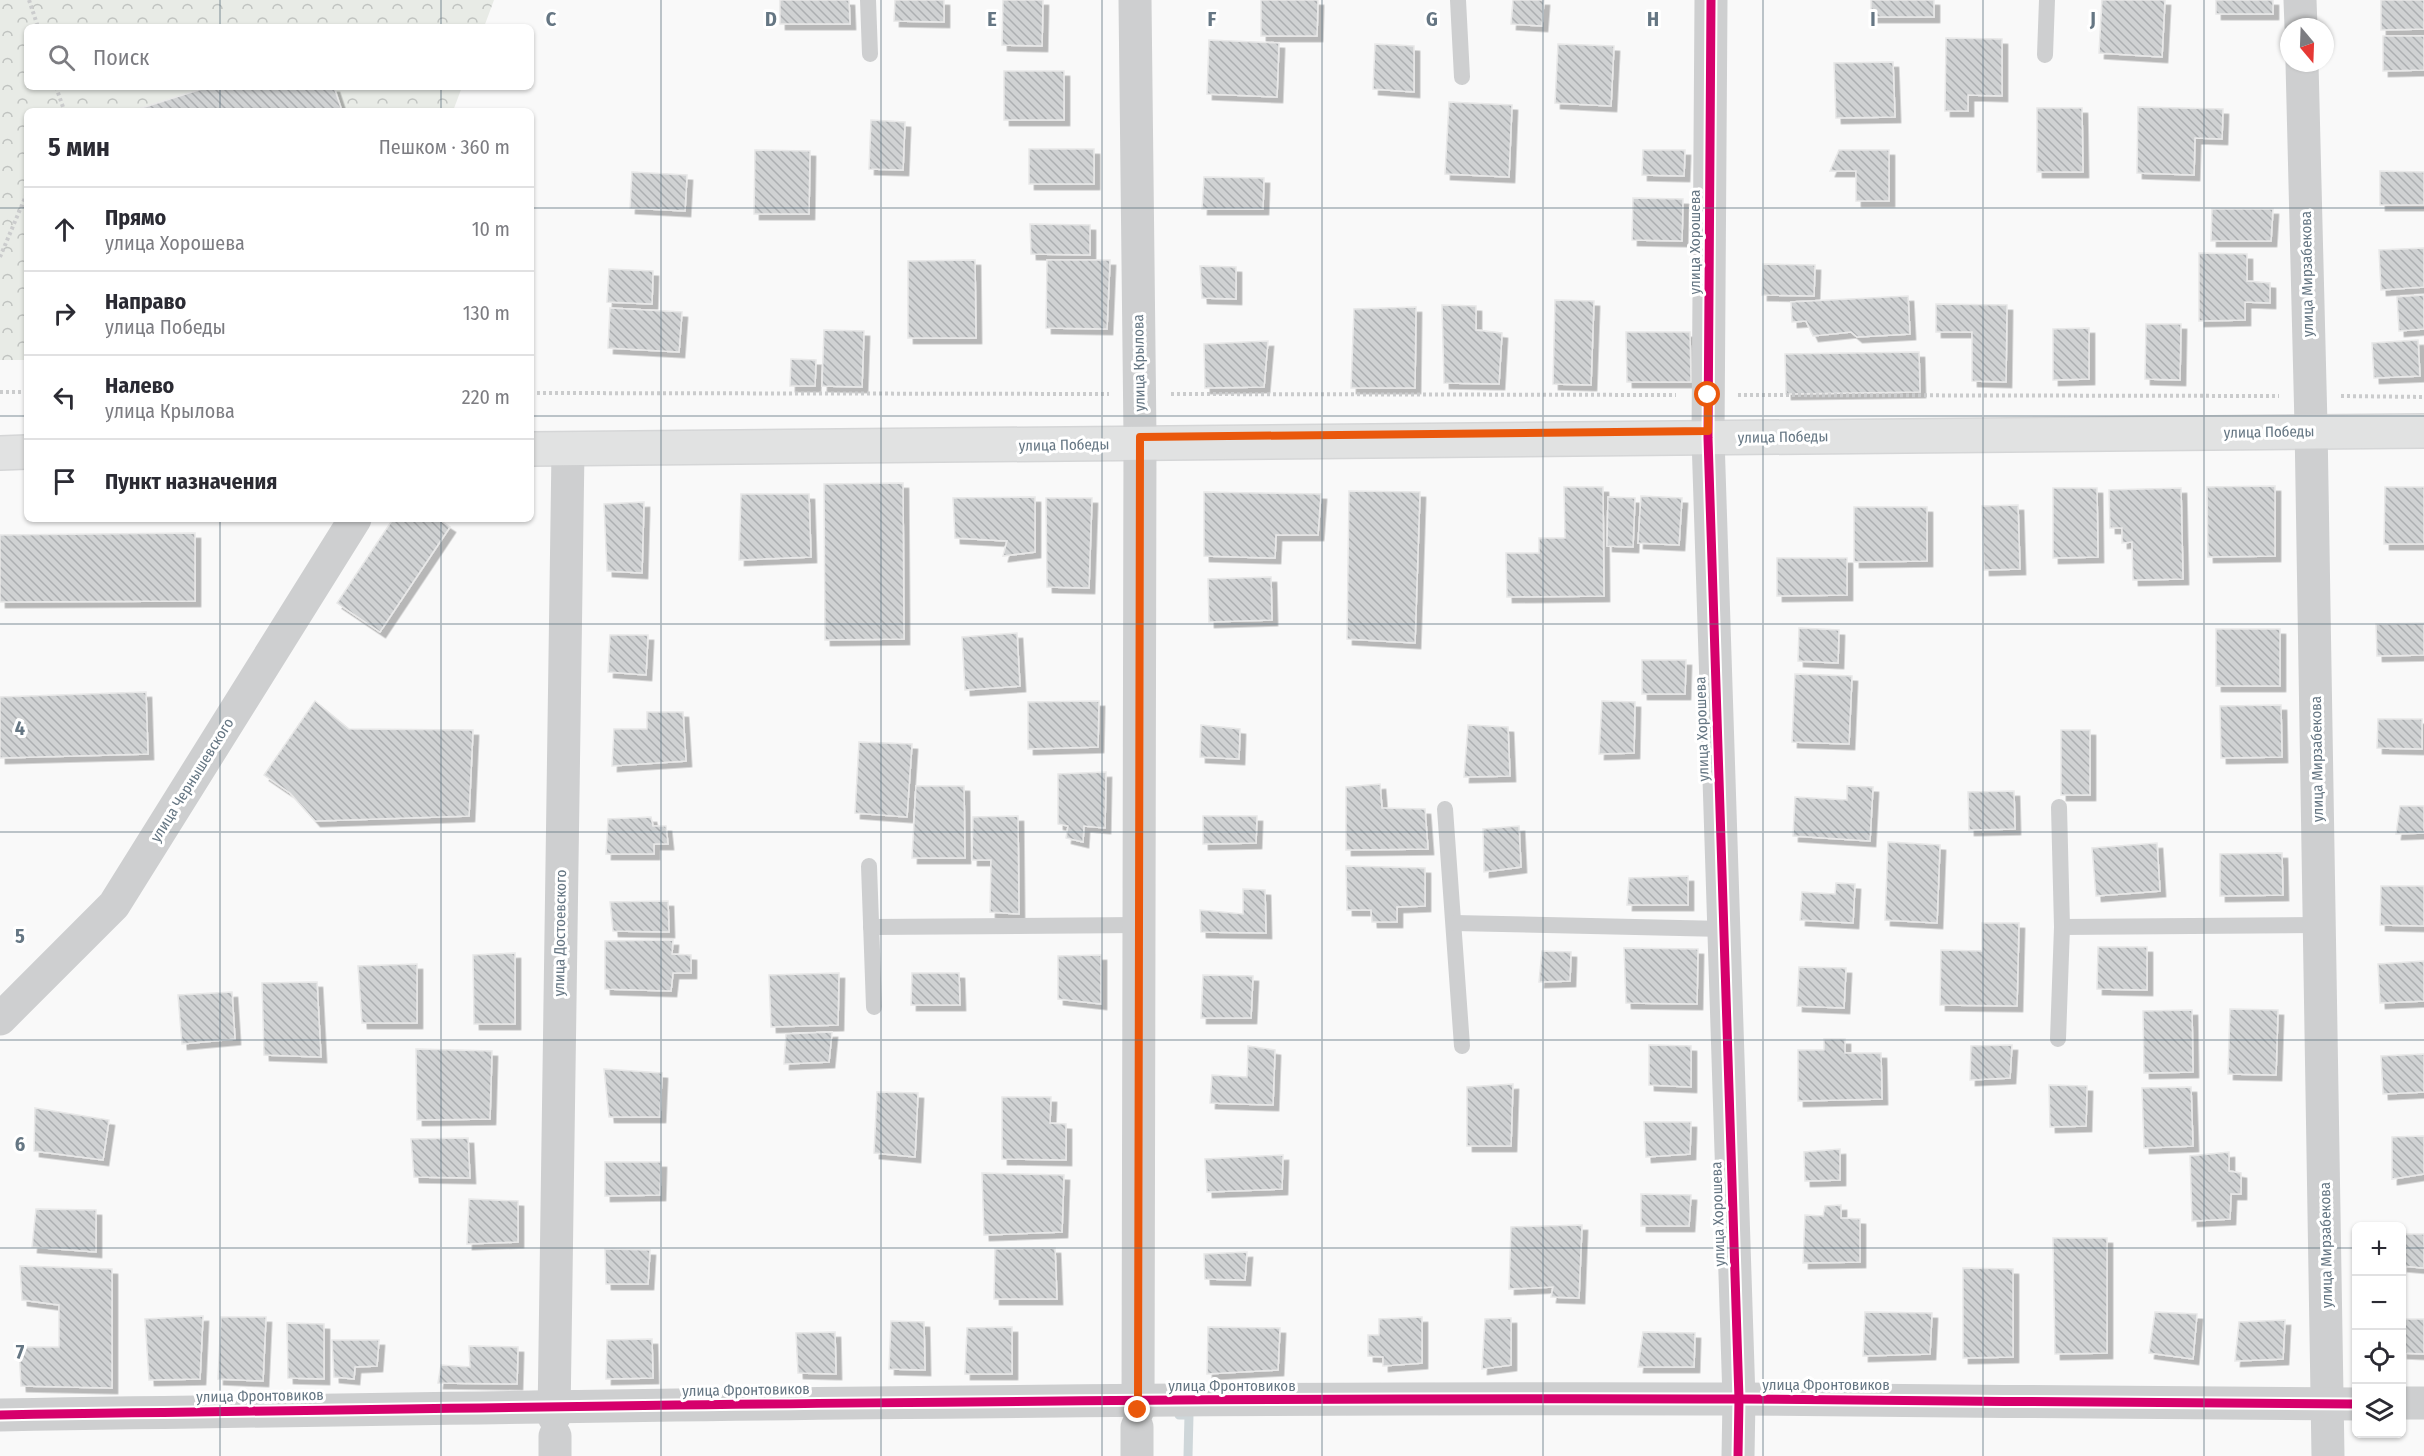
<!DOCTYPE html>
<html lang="ru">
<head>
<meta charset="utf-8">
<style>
  :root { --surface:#fff; --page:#f7f7f7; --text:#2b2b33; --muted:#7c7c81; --line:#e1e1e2 }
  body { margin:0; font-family:"Fira Sans Condensed",sans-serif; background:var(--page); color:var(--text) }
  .controls { position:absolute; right:18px; bottom:18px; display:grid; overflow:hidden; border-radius:9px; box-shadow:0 2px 4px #0004 }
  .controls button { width:54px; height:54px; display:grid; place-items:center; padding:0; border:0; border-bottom:2px solid var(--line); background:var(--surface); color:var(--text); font:30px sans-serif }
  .compass { position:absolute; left:2280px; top:18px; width:54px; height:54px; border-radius:50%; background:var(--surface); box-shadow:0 2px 4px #0004; rotate:161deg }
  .stop { position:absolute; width:18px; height:18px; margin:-14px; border:4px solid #ea580c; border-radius:50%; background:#fff }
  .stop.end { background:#ea580c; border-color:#fff; box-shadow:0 2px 6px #0008 }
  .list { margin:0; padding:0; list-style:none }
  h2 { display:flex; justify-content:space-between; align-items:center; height:78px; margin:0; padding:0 24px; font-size:26px }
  h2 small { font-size:20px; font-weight:400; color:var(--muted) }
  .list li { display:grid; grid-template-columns:39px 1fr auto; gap:18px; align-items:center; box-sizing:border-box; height:84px; padding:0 24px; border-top:2px solid var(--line) }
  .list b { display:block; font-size:22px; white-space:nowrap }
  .list p { margin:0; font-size:20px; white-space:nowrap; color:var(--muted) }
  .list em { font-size:20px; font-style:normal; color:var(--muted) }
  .icon { flex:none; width:33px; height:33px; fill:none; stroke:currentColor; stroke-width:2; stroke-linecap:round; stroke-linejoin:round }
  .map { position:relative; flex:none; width:2424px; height:1456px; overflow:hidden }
  .search { position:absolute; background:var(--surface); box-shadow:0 2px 4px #0004; left:24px; top:24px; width:510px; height:66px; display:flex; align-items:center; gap:15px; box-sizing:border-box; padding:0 21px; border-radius:9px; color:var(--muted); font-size:22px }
  .panel { position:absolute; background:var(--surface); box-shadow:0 2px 4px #0004; left:24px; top:108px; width:510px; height:414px; border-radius:9px }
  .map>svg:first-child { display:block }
  .forest { fill:url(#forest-crowns) }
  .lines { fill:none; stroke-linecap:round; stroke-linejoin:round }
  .stream { stroke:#ced6d9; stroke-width:9 }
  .building { fill:url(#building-back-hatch); stroke:#e8e8e8; stroke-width:1.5; filter:url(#shadow) }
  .primary-casing { stroke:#d5d6d7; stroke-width:36 }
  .path { stroke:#cbcccd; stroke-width:4; stroke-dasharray:3 3; stroke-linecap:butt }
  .service { stroke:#cecfd0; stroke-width:16 }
  .minor { stroke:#cecfd0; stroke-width:33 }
  .primary { stroke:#e1e2e2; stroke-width:33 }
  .cycleway-casing { stroke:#fff; stroke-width:13 }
  .cycleway { stroke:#d6006c; stroke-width:9 }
  .route { stroke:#ea580c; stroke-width:8 }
  .grid { fill:none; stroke:#657683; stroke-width:1.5; stroke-opacity:0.55 }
  .labels { text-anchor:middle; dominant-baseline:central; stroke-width:6; stroke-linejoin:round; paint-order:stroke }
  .street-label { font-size:15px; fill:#657683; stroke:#fff }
  .grid-label { font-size:20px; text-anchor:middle; font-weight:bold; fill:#657683; stroke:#fff; stroke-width:6; stroke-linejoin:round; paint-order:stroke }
</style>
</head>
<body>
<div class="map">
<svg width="2424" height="1456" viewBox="0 0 2424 1456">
  <defs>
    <pattern id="forest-crowns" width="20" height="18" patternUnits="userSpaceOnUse" patternTransform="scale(1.5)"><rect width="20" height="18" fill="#e8ebe6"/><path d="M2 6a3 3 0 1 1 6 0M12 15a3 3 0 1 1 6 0" fill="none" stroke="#c0c3c0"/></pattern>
    <pattern id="building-back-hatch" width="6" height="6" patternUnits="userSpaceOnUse" patternTransform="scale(1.5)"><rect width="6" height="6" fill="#d0d2d3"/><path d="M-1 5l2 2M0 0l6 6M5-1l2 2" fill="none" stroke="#acafb1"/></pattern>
    <filter id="shadow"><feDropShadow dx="5.5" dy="5.5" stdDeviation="0" flood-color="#0004"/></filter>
  </defs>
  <rect width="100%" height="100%" fill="#f9f9f9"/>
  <path class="forest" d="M0,0H494L484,27H27V87H462L453,111H27V360H0Z"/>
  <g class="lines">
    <path class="stream" d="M1179,1415H1189L1188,1456"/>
  </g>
  <g class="building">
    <path d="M780,0H849L850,24H780Z"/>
    <path d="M895,0H944V22L894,21Z"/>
    <path d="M1003,0H1043L1042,46L1002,45Z"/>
    <path d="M1261,0H1318L1317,36H1261Z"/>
    <path d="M1513,0H1544L1542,26L1511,24Z"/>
    <rect x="1871" y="0" width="63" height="17"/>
    <path d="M2102,0H2165L2162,57L2099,53Z"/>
    <rect x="2216" y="0" width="57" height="14"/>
    <path d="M2381,0H2424V29L2381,30Z"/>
    <path d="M2383,36H2424V70L2383,71Z"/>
    <path d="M1946,38L2002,39V96L1968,95V111H1945Z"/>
    <path d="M1209,40L1279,43L1277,97L1207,94Z"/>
    <path d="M1375,44L1414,46V92L1373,89Z"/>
    <path d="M1558,44L1614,46L1611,106L1555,103Z"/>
    <path d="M1893,62L1895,117L1836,118L1834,63Z"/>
    <rect x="1004" y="71" width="60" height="49"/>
    <path d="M208,87H334L342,111H132Z"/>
    <path d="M1449,102L1512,105L1509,177L1445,174Z"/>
    <path d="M2138,107L2223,109L2222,139L2195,138L2194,175L2137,173Z"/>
    <path d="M2037,108H2082L2083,172H2037Z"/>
    <path d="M871,120L905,122L903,170L869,169Z"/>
    <rect x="1029" y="149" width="65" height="35"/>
    <path d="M755,150L810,151L809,214H754Z"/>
    <path d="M1643,150H1685L1684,176L1642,175Z"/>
    <path d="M1839,150H1889V201H1856V171H1830Z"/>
    <path d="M2380,171L2424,172V205H2380Z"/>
    <path d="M632,172L687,175L685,211L630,208Z"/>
    <path d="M1204,177L1264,178L1263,209H1202Z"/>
    <path d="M1633,198L1683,199L1682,241L1632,240Z"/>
    <path d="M2212,209H2273L2271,241H2211Z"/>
    <path d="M1030,224L1090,225V255L1031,254Z"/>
    <path d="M2424,248V287L2381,290L2379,250Z"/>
    <path d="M2199,253L2247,254V281L2270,283V303L2245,302V320L2199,321Z"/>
    <path d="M975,260L976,338H908V261Z"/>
    <path d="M1047,260H1110L1107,329L1046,328Z"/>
    <path d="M1763,264L1815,265L1814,296L1762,295Z"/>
    <path d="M1200,266L1236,267V299L1202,298Z"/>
    <path d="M609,269L653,271L652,304L607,302Z"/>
    <path d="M2424,295V329L2399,331L2397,297Z"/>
    <path d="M1908,296L1910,334L1857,337L1851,332L1813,336L1806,321L1792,322L1791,302Z"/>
    <path d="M1555,300L1594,301L1591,385L1553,384Z"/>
    <path d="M1936,304L2007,305L2006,382L1972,381V332H1936Z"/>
    <path d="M1442,305L1476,306V330L1502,333L1499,384L1444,383Z"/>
    <path d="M1416,307L1415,388H1351L1354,309Z"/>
    <path d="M610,308L682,312L679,352L608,348Z"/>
    <path d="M2146,324H2181L2180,380L2145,379Z"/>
    <path d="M2089,328V379L2053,380V329Z"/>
    <path d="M824,330L864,331L862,387L822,386Z"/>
    <path d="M1626,332H1690L1691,382H1627Z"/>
    <path d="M2418,340L2420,376L2374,378L2372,343Z"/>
    <path d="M1268,341L1264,387L1205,388L1204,344Z"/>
    <path d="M1919,352L1920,392L1786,394L1785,354Z"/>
    <path d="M791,359L816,360L815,386H790Z"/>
    <path d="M903,483L904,639L825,640L824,484Z"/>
    <path d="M2275,486V556L2208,557L2207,487Z"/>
    <path d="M1564,487H1603L1604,596L1507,597L1506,553H1539V538H1565Z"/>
    <path d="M2385,487H2424V544H2384Z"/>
    <path d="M2053,488H2097L2098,557L2053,558Z"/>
    <path d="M2181,488L2183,579L2133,580L2132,542L2122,543V528H2110L2109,490Z"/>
    <path d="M1349,491L1420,492L1415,643L1347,639Z"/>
    <path d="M1204,492L1321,494L1318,535H1276L1275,558L1204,556Z"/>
    <path d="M741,494H809L811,557L739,560Z"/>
    <path d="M1641,496L1682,498L1679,545L1638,543Z"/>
    <path d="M1035,497V552L1003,556L1007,541L955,538L953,498Z"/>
    <path d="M1608,497L1635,498L1633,547L1607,546Z"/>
    <path d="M1046,498H1092L1089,588L1047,587Z"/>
    <path d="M644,502L642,573L607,571L604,504Z"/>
    <path d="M2018,505L2020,569L1984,570L1982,506Z"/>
    <path d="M1854,507H1927V561L1854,562Z"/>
    <path d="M393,519H438L450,527L380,632L337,603Z"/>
    <path d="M195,533V601L0,602V535Z"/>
    <path d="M1777,558H1847V595L1777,596Z"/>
    <path d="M1271,577L1272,620L1209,622L1208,579Z"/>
    <path d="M2424,623V655L2377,656L2376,624Z"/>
    <path d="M1799,628L1839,630L1838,663L1798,661Z"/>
    <rect x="2216" y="629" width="64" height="57"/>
    <path d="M1017,633L1020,686L965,690L962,637Z"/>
    <path d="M610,635H648L646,675L608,672Z"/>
    <path d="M1642,660H1686L1685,694H1642Z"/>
    <path d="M1795,674L1852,676L1849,744L1792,742Z"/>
    <path d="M146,692L148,754L0,758V697Z"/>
    <path d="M315,701L349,729L473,730L469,816L315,821L290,793L264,775Z"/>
    <path d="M1099,701L1098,747L1028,749V702Z"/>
    <path d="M1602,701L1635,702L1634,753L1599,754Z"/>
    <path d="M2281,705L2282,757L2221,758L2220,706Z"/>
    <path d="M647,712H683L686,761L612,766L614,729H647Z"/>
    <path d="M2378,719H2422V749L2377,748Z"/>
    <path d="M1201,725L1240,729L1239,759L1200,757Z"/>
    <path d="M1468,725L1508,727L1510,776L1464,777Z"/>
    <rect x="2061" y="730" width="29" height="65"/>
    <path d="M859,742L912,744L907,817L855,813Z"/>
    <path d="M1106,772L1105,828L1084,826L1083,842L1066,838L1068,826L1058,824V774Z"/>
    <path d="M1380,784L1382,808L1425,809L1428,849L1346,850V787Z"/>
    <path d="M916,786H964L965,858H912Z"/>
    <path d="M1847,786L1873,787L1870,841L1793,836L1795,797L1847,800Z"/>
    <path d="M2014,791L2015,829L1969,830L1968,792Z"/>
    <path d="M2400,806H2424V833L2396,834Z"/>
    <path d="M1018,816L1019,914L990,912L991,860H972L973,817Z"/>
    <path d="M1203,816H1257L1256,843L1203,844Z"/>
    <path d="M651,817L653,826H666L668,844H654V854H606L608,819Z"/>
    <path d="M1519,826L1521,867L1484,872L1483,829Z"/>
    <path d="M1888,842L1940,845L1937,923L1885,920Z"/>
    <path d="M2157,843L2160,891L2096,896L2092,848Z"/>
    <path d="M2282,853L2283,895L2220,896V854Z"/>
    <path d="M1346,866L1425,868V906L1397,907V922H1372L1371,910H1347Z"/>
    <path d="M1688,876V905H1627L1629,878Z"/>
    <path d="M1836,883L1855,884L1853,923L1800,920L1802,892L1835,894Z"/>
    <path d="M2381,886H2424V926L2380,925Z"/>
    <path d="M1243,889L1265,890L1266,933L1201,932L1200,910L1243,914Z"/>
    <path d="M668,901L669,932L613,931L610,902Z"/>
    <path d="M1982,923H2019L2017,1006L1940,1005L1941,950L1982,951Z"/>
    <path d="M673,940L672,954L691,955V973H673L671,991L605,989V941Z"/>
    <path d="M2098,947H2147V990L2097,989Z"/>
    <path d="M1624,948L1698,949L1697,1004L1626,1003Z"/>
    <path d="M1542,951L1571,952L1570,981L1539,982Z"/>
    <path d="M515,953V1024H474L473,955Z"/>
    <path d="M1101,955V1004L1058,999V956Z"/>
    <path d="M2424,961V1001L2380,1003L2378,964Z"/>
    <path d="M417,964V1023H362L358,966Z"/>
    <path d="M1799,967L1846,968L1844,1008L1797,1006Z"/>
    <path d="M839,973L838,1025L771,1027L769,975Z"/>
    <path d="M912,973H959L960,1005H911Z"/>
    <path d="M1203,975L1253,976L1251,1018H1201Z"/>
    <path d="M317,982L321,1057L264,1055L262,983Z"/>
    <path d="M232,992L235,1039L182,1044L178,995Z"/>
    <path d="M2230,1009L2278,1010L2276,1075L2228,1074Z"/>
    <path d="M2192,1010L2193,1072L2144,1073L2143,1011Z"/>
    <path d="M832,1032L829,1062L784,1064L786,1034Z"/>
    <path d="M1824,1039H1845V1053H1881L1882,1099L1798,1101V1050H1824Z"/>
    <path d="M1649,1045L1691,1046V1087L1649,1085Z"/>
    <path d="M2012,1045L2010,1078L1970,1080L1971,1046Z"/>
    <path d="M1248,1046L1275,1050L1273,1105L1210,1103L1212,1075L1247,1077Z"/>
    <path d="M416,1049L492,1051L490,1119L417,1120Z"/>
    <path d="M2424,1054V1092L2383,1094L2381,1056Z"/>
    <path d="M604,1069L662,1073L660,1117H609Z"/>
    <path d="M1513,1084L1511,1146H1467V1087Z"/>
    <path d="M2049,1085L2087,1086L2086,1126L2050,1127Z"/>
    <path d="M2191,1087L2193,1146L2144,1148L2142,1088Z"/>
    <path d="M877,1092L918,1093L915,1157L874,1153Z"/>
    <path d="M1002,1097H1051L1050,1123L1066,1124V1160L1002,1159Z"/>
    <path d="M35,1108L109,1120L103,1160L34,1151Z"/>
    <path d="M1644,1122H1691L1690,1154L1646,1157Z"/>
    <path d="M2424,1136V1174L2392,1179V1137Z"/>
    <path d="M468,1138L470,1178L414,1177L411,1139Z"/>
    <path d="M1840,1149V1180L1805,1181L1804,1152Z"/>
    <path d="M2229,1152V1171L2241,1173V1194H2231L2230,1219L2192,1221L2190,1156Z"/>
    <path d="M1283,1155L1282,1189L1207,1192L1205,1159Z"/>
    <path d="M605,1162H661L660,1195L605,1196Z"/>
    <path d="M982,1173L1064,1175L1062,1232L984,1235Z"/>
    <path d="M1641,1194L1691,1195L1689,1226H1641Z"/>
    <path d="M469,1199L518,1201V1242L467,1244Z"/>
    <path d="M1841,1205V1218L1860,1219V1262L1803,1263L1805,1215L1823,1216L1825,1206Z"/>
    <path d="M36,1209L96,1210V1252L32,1247Z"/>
    <path d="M1582,1225L1579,1298L1551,1297L1553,1287L1509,1289L1511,1227Z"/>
    <path d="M2402,1234H2424V1268L2402,1266Z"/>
    <path d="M2053,1238H2107V1353L2055,1354Z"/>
    <path d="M1055,1248L1057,1299H994L995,1249Z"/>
    <path d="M605,1249L650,1250L648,1284H606Z"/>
    <path d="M1247,1252L1245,1280L1205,1279L1204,1254Z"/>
    <path d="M20,1266L112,1269V1388L21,1386L19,1347H59V1305L22,1300Z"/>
    <path d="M1963,1268L2013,1269V1357L1963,1358Z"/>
    <path d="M1865,1312L1932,1313L1930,1354L1863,1356Z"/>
    <path d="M2155,1312L2197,1314L2193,1359L2149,1353Z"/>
    <path d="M203,1316L200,1379L149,1380L145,1319Z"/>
    <path d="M221,1317H266L263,1381L218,1379Z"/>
    <path d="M1422,1317V1363L1383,1366V1357L1368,1356V1335H1379V1319Z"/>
    <path d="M1511,1318V1365L1482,1369L1485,1319Z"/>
    <path d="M2402,1319H2424V1354L2402,1353Z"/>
    <path d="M2285,1320L2283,1359L2235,1361L2239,1322Z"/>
    <path d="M891,1321L924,1322L925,1370L889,1369Z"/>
    <path d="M287,1323L324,1324V1379L288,1378Z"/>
    <path d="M1012,1327V1374H965L967,1328Z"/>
    <path d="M1208,1327L1280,1328L1278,1370L1207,1374Z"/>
    <path d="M835,1332L836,1374L798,1373L796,1333Z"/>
    <path d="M1643,1332L1695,1333L1694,1367H1638Z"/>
    <path d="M652,1339L653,1378L606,1379L607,1340Z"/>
    <path d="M332,1340H379L377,1366L355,1367L354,1379L334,1377Z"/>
    <path d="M469,1346L518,1347L517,1384L438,1383L441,1365L470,1367Z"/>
  </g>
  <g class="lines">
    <g class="primary-casing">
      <g id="primary">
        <path d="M531,449L2424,431"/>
        <path d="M0,453L27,452"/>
      </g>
    </g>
    <g class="path">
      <path d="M29,0L38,27"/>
      <path d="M56,87L63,107L61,111"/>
      <path d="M0,257L27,193"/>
      <path d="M0,392H27"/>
      <path d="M531,393L1109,394"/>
      <path d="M1171,394L1676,395"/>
      <path d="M1738,395L2279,396"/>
      <path d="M2341,396L2424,397"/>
    </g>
    <g class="service">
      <path d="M868,0L870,54"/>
      <path d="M1458,0L1462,77"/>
      <path d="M2045,55L2047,0"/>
      <path d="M1445,809L1462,1046"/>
      <path d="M869,866L874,1007"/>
      <path d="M1454,923L1724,929"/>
      <path d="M871,927L1139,925"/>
      <path d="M2062,927L2320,925"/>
      <path d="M2058,1039L2062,927L2059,807"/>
    </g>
    <g class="minor">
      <path d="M1135,0L1140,437L1138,1410"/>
      <path d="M1711,0L1708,438L1739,1399L1738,1456"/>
      <path d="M2300,0L2301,27"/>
      <path d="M2302,63L2311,425L2328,1456"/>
      <path d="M0,1019L114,905L355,519"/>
      <path d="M2402,1403H2424"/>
      <path d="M0,1415C580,1406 1160,1397 1741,1399C1946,1400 2151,1404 2356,1404"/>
      <path d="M554,1417L568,450"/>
      <path d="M555,1436V1456"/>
      <path d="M1137,1456V1427"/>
    </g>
    <use href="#primary" class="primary"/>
    <g class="cycleway-casing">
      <g id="cycleway">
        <path d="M1711,0L1708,438L1739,1399L1738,1456"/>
        <path d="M0,1415C580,1406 1160,1397 1741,1399C1946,1400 2151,1404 2356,1404"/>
      </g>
    </g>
    <use href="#cycleway" class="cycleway"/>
  </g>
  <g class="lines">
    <path class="route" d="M1138,1410L1140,437L1708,431V395"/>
  </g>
  <path class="grid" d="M220,0V27M441,0V27M661,0V1456M881,0V1456M1102,0V1456M1322,0V1456M1543,0V1456M1763,0V1456M1983,0V1456M2204,0V1456M220,87V111M441,87V111M0,208H27M531,208H2424M0,416H27M531,416H2424M220,519V1456M441,519V1456M0,624H2424M0,832H2424M0,1040H2424M0,1248H2356M2402,1248H2424"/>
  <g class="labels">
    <g class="street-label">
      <text transform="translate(1695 242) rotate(-90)">улица Хорошева</text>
      <text transform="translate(2307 274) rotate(-91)">улица Мирзабекова</text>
      <text transform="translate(1139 363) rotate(-91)">улица Крылова</text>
      <text transform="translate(2269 432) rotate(-1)">улица Победы</text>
      <text transform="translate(1783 437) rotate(-1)">улица Победы</text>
      <text transform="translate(1064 445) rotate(-1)">улица Победы</text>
      <text transform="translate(1702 729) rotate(-92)">улица Хорошева</text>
      <text transform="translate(2317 759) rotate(-91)">улица Мирзабекова</text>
      <text transform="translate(192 780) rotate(-58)">улица Чернышевского</text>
      <text transform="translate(560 933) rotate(-89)">улица Достоевского</text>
      <text transform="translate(1718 1214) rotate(-92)">улица Хорошева</text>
      <text transform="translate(2326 1245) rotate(-91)">улица Мирзабекова</text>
      <text x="1826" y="1385">улица Фронтовиков</text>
      <text x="1232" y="1386">улица Фронтовиков</text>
      <text transform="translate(746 1390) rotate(-1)">улица Фронтовиков</text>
      <text transform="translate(260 1396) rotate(-1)">улица Фронтовиков</text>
    </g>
  </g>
  <g class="grid-label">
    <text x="551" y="26">C</text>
    <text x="771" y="26">D</text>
    <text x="992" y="26">E</text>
    <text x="1212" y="26">F</text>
    <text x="1432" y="26">G</text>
    <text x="1653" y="26">H</text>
    <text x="1873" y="26">I</text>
    <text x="2093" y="26">J</text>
    <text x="20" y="735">4</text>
    <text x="20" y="943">5</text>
    <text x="20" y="1151">6</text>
    <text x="20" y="1359">7</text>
  </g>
</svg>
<div class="controls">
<button>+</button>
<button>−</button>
<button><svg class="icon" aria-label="locate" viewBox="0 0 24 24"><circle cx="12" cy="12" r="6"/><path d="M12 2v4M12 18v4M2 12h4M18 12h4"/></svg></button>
<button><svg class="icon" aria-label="layers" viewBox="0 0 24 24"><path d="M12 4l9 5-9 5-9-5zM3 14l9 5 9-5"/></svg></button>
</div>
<svg class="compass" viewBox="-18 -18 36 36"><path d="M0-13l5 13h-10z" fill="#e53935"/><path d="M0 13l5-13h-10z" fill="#7c7c81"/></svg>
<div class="stop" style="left:1708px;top:395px"></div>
<div class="stop end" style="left:1138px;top:1410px"></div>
<div class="search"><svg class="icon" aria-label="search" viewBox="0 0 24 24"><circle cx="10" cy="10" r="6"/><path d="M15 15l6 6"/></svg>Поиск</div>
<section class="panel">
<h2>5 мин<small>Пешком · 360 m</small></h2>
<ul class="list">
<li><svg class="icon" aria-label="ahead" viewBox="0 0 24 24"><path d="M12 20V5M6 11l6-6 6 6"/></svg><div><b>Прямо</b><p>улица Хорошева</p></div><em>10 m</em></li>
<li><svg class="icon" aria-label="right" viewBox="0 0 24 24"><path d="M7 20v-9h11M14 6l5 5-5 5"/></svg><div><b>Направо</b><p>улица Победы</p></div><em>130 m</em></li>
<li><svg class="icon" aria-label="left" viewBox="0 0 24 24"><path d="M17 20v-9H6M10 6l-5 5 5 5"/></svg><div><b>Налево</b><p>улица Крылова</p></div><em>220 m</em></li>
<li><svg class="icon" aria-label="arrive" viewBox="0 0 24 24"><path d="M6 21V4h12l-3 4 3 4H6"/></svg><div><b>Пункт назначения</b></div></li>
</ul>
</section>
</div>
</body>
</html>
